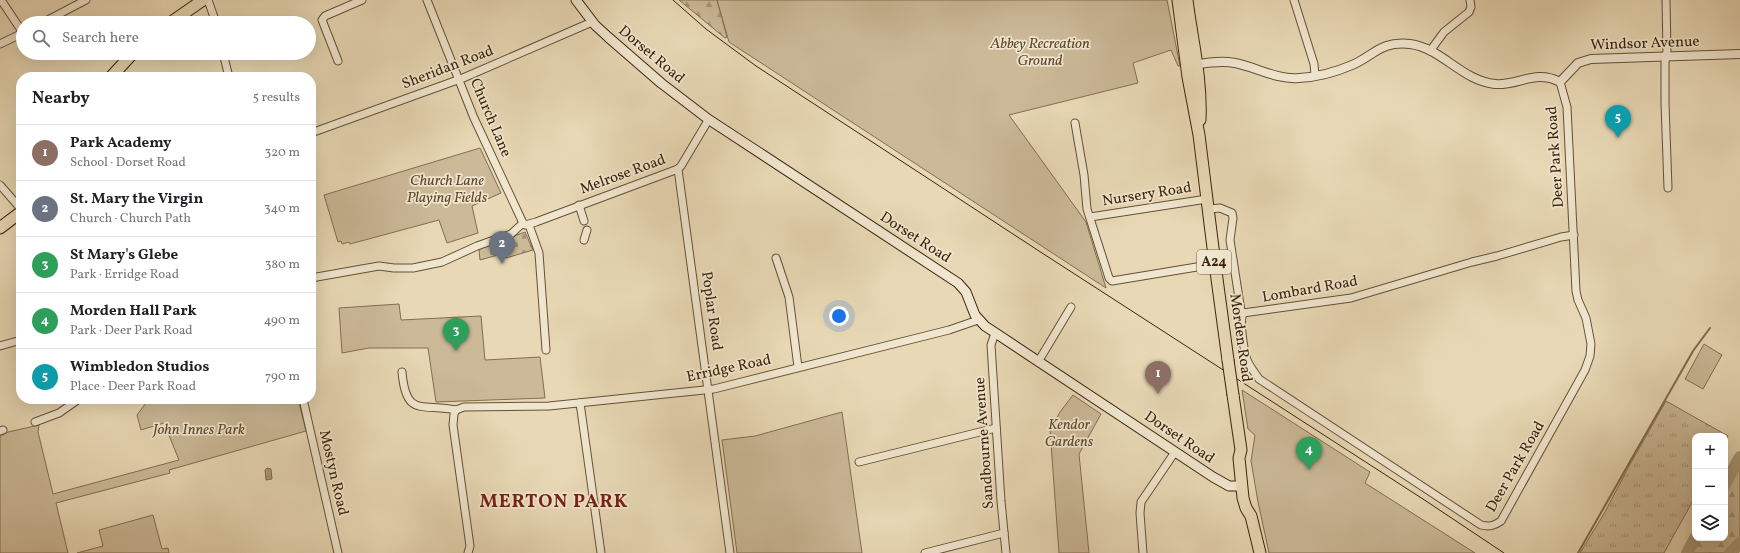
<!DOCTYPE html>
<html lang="en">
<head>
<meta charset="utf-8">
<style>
  :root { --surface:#fff; --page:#f6f6f6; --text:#202124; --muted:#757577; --line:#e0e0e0; --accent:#8f2418 }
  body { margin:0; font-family:Vollkorn,serif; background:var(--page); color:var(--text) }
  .controls { position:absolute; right:12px; bottom:12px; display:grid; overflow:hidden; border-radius:8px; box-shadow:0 4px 16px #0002 }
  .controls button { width:36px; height:36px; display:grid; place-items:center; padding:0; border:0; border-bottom:1px solid var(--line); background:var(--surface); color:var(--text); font:20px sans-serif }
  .you { position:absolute; left:839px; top:316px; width:14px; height:14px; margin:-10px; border:3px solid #fff; border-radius:50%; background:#1a73e8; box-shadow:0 0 0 6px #1a73e833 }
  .badge { display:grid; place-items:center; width:26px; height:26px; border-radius:50%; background:var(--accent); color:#fff; font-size:13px; font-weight:700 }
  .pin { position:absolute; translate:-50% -33px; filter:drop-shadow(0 1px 2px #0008) }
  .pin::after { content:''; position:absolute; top:21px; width:14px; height:12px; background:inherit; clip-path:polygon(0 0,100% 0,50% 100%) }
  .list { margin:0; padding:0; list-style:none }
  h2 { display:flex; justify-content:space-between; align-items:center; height:52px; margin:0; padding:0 16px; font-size:17px }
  h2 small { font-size:13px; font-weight:400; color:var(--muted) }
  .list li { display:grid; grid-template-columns:26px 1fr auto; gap:12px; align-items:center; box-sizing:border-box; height:56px; padding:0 16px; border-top:1px solid var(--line) }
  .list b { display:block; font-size:15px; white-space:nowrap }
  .list p { margin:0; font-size:13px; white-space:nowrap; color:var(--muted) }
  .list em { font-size:13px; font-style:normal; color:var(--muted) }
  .icon { flex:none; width:22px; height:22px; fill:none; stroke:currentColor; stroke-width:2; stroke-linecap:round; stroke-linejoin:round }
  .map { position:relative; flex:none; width:1740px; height:553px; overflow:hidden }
  .search { position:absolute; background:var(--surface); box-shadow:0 4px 16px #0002; left:16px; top:16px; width:300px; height:44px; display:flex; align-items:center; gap:10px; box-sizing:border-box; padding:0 14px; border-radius:22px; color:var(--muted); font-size:15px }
  .panel { position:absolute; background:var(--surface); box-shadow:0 4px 16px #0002; left:16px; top:72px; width:300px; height:332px; border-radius:16px }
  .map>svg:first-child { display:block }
  .grass { fill:url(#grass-tufts); stroke:#836e50 }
  .forest { fill:url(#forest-firs); stroke:#836e50 }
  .cemetery { fill:url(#cemetery-stones); stroke:#836e50 }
  .park { fill:#cbb998; stroke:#836e50 }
  .water { fill:url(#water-waves); stroke:#7f6a4d }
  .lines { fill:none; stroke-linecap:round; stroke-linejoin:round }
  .stream { stroke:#7f6a4d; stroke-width:2 }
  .river { stroke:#ad9a7b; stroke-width:12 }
  .minor-casing { stroke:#665034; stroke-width:9 }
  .tertiary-casing { stroke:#665034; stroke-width:10 }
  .secondary-casing { stroke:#3b2309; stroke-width:11 }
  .primary-casing { stroke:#3b2309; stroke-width:13 }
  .trunk-casing { stroke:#3b2309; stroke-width:13 }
  .minor { stroke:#f0e6cf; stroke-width:7 }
  .tertiary { stroke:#f0e6cf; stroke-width:8 }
  .secondary { stroke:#f0e6cf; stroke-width:9 }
  .primary { stroke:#e8d8b5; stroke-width:11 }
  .trunk { stroke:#e8d8b5; stroke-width:11 }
  .tram { stroke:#3b2309; stroke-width:1 }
  .trunk-bridge-casing { stroke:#3b2309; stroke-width:13; stroke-linecap:butt }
  .trunk-bridge { stroke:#e8d8b5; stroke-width:11 }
  .labels { text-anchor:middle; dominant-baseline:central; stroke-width:3.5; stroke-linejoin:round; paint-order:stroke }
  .shield { fill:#f0e6cf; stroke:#715e44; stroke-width:1 }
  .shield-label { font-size:14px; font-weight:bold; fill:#3b2309 }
  .park-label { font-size:15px; font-style:italic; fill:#5f482d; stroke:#f0e6cf }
  .street-label { font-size:15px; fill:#3b2309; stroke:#f0e6cf }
  .district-label { font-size:19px; font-weight:bold; letter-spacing:1px; fill:#7a1f14; stroke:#f0e6cf }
</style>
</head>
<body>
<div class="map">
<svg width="1740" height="553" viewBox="0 0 1740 553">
  <defs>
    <pattern id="grass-tufts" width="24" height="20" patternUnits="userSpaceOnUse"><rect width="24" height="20" fill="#cbb998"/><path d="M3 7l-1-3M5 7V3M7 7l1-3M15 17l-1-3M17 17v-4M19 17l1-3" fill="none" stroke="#a6967a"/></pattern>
    <pattern id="forest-firs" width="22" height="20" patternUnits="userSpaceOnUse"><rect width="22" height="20" fill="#cbb998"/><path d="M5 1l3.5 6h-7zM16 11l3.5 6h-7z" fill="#a6967a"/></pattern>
    <pattern id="cemetery-stones" width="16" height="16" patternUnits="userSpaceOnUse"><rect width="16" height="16" fill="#cbb998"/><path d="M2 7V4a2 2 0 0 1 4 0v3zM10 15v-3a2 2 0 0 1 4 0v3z" fill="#a6967a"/></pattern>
    <pattern id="water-waves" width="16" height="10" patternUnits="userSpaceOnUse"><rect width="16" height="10" fill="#ad9a7b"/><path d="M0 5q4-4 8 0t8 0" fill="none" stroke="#8e7d63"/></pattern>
  </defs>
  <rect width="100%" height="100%" fill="#e8d8b5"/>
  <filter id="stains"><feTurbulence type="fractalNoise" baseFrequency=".005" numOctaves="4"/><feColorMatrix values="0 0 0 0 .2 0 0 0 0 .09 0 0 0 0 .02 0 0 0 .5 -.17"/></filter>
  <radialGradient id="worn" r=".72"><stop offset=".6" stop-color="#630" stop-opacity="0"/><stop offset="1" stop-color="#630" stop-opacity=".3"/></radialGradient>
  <path class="grass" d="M1666,401L1728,436L1725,442V436H1695V497L1664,553H1580L1605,512L1628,468Z"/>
  <g class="forest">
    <path d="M679,0H717L727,37L725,38Z"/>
    <path d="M1740,466V537L1726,553H1693L1701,538H1725V493Z"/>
  </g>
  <path class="cemetery" d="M525,232L533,250L506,258L505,253L480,260L479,249Z"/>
  <g class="park">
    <path d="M717,0H1167L1180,66H1178L1171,50L1133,63L1138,83L1009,115L1086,222L1106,288L729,42Z"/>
    <path d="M480,148L501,193L472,206L478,233L447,243L439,220L350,244L349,242L342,244L341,241L338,242L324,195Z"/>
    <path d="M399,304L401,320L481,316L485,360L540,357L545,398L436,402L428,348H369L342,353L339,308Z"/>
    <path d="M1704,344L1722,355L1703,389L1685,379Z"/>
    <path d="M1242,390L1370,472L1365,483L1475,553H1269L1258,502L1251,461L1255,435L1248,429Z"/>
    <path d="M1073,395L1101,414L1079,454L1089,553H1059L1050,430L1060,412Z"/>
    <path d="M145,399H298L306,431L169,470L170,473L56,503L68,553H0V436L8,432L39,425L38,432L53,494L179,460L164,423L141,430L137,415L146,403Z"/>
    <path d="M842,412L862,553H737L722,440L755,436Z"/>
    <path d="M153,515L162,549L168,548L169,553H77L103,546L99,530Z"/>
  </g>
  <path class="water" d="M267,468L271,469L272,479L266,480L265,470Z"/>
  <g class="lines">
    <path class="stream" d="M1578,553L1693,351L1710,328"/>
    <g class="river">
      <path d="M1725,484L1740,457"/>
      <path d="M1687,553L1695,538"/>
      <path d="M1730,553L1740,543"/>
    </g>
    <g class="minor-casing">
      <g id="minor">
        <path d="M1,0L23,33"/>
        <path d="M208,0L216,23"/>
        <path d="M427,0L474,118L523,223"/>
        <path d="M1294,0L1314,64L1315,75"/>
        <path d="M1666,0L1667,51L1665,62V103L1668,188"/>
        <path d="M42,23L86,0"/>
        <path d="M0,44L23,33"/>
        <path d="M1430,51L1444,32L1469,12L1471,7L1470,0"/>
        <path d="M223,53L229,77"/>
        <path d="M338,61L322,20L325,16L362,0"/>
        <path d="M1075,123L1084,175L1087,209L1109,278L1112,281L1215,264"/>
        <path d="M311,133L463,78L592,22"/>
        <path d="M678,169L730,553"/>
        <path d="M0,185L21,209"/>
        <path d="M579,205L584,221"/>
        <path d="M1208,209L1220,208L1232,213L1233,218L1230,240L1241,311L1243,313"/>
        <path d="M1090,217L1207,199"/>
        <path d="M523,223L525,225L536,222L678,169L681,166L706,124L708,119"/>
        <path d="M529,225L539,253L546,350"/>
        <path d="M584,240L587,230"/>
        <path d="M776,258L789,297L798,367"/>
        <path d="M311,278L379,266L394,268H413L442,262L477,246L511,234L523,223"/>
        <path d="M1243,313C1239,323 1244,350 1247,360C1250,367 1255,373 1259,379L1481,525C1489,527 1494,526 1501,521L1585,370L1590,356L1591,344L1586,318L1578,300L1576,291L1567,107L1560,82"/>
        <path d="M1243,313L1351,298L1472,262L1497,256L1561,237L1574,235"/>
        <path d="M995,333L991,345L1001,501L1006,553"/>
        <path d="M0,346L21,340"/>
        <path d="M1038,362L1071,307"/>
        <path d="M402,372C406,418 422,403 456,410"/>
        <path d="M303,399L338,553"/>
        <path d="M580,403L601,553"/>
        <path d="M456,410L464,407L549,406L714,389L949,330L978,320"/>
        <path d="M456,410L454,414L453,425L470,546L468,553"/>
        <path d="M35,422L59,413L79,399"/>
        <path d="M0,431L3,430"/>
        <path d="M859,462L996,428"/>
        <path d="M925,553L1004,533"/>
        <path d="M1143,553L1140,513L1141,502L1175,452"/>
      </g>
    </g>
    <g class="tertiary-casing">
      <path id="tertiary" d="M1193,65C1206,63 1221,60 1235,63C1256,67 1277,80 1299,78C1317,77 1336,72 1352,65C1375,55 1380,41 1410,44C1442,48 1462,81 1495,84C1518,86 1535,69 1560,82L1578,63L1591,59L1740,54"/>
    </g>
    <g class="secondary-casing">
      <path id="secondary" d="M576,0L595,25L608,37L661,83L708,119L958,283L966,292L975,315L985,326L1213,477L1229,486H1242"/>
    </g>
    <g class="primary-casing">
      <g id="primary">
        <path d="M170,23L203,0"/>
        <path d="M111,77L133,53"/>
        <path d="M0,228L21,212"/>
      </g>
    </g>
    <g class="trunk-casing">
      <g id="trunk">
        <path d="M1178,0L1188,77L1199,135L1215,264L1228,360"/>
        <path d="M1187,0C1192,40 1202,79 1200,120"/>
        <path d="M1233,395L1241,450L1239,458L1243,498L1246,508L1251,516L1260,553"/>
      </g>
    </g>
    <use href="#minor" class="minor"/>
    <use href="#tertiary" class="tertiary"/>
    <use href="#secondary" class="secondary"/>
    <use href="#primary" class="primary"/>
    <use href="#trunk" class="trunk"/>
    <path class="tram" d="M673,0L706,29L756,66L1039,251L1426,501L1504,553"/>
    <g class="trunk-bridge-casing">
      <path id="trunk-bridge" d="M1228,360L1233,395"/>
    </g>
    <use href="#trunk-bridge" class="trunk-bridge"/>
  </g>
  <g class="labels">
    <rect class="shield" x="1197" y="250" width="34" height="24" rx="3"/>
    <g class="shield-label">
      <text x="1214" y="262">A24</text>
    </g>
    <g class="park-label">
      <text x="1040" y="44">Abbey Recreation<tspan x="1040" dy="17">Ground</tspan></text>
      <text x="447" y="181">Church Lane<tspan x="447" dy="17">Playing Fields</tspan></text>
      <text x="1069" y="425">Kendor<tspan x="1069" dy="17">Gardens</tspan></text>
      <text x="199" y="430">John Innes Park</text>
    </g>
    <g class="street-label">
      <text transform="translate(1645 44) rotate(-2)">Windsor Avenue</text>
      <text transform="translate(651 55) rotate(40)">Dorset Road</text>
      <text transform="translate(448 68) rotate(-21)">Sheridan Road</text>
      <text transform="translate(490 118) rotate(67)">Church Lane</text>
      <text transform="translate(1556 157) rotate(-94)">Deer Park Road</text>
      <text transform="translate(623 175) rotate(-20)">Melrose Road</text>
      <text transform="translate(1147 195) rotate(-9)">Nursery Road</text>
      <text transform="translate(915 238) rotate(33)">Dorset Road</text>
      <text transform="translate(1310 290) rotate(-10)">Lombard Road</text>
      <text transform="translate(711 311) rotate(82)">Poplar Road</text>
      <text transform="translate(1240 338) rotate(82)">Morden Road</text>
      <text transform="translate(729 369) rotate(-12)">Erridge Road</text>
      <text transform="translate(1179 438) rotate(34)">Dorset Road</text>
      <text transform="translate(985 443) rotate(-94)">Sandbourne Avenue</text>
      <text transform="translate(1516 467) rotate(-60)">Deer Park Road</text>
      <text transform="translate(333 473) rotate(77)">Mostyn Road</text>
    </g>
    <g class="district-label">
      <text x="554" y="502">MERTON PARK</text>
    </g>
  </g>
  <rect width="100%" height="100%" filter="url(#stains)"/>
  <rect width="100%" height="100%" fill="url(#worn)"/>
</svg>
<div class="controls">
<button>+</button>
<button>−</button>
<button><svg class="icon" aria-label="layers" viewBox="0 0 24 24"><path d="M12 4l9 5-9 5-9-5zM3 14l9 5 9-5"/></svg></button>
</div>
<div class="you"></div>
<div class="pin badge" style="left:1158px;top:394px;background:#8d6e63">1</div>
<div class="pin badge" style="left:502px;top:264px;background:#6b7280">2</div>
<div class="pin badge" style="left:456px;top:351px;background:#2e9e5b">3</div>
<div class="pin badge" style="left:1309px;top:470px;background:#2e9e5b">4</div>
<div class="pin badge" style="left:1618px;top:138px;background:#0f9aa8">5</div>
<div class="search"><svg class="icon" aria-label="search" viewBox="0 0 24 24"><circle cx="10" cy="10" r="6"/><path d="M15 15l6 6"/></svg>Search here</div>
<section class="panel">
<h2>Nearby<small>5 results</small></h2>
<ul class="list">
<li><span class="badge" style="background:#8d6e63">1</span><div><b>Park Academy</b><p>School · Dorset Road</p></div><em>320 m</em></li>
<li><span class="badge" style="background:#6b7280">2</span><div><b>St. Mary the Virgin</b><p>Church · Church Path</p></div><em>340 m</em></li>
<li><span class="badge" style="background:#2e9e5b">3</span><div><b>St Mary's Glebe</b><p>Park · Erridge Road</p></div><em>380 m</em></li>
<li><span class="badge" style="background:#2e9e5b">4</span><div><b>Morden Hall Park</b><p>Park · Deer Park Road</p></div><em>490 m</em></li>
<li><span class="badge" style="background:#0f9aa8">5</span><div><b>Wimbledon Studios</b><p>Place · Deer Park Road</p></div><em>790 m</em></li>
</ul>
</section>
</div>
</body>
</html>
